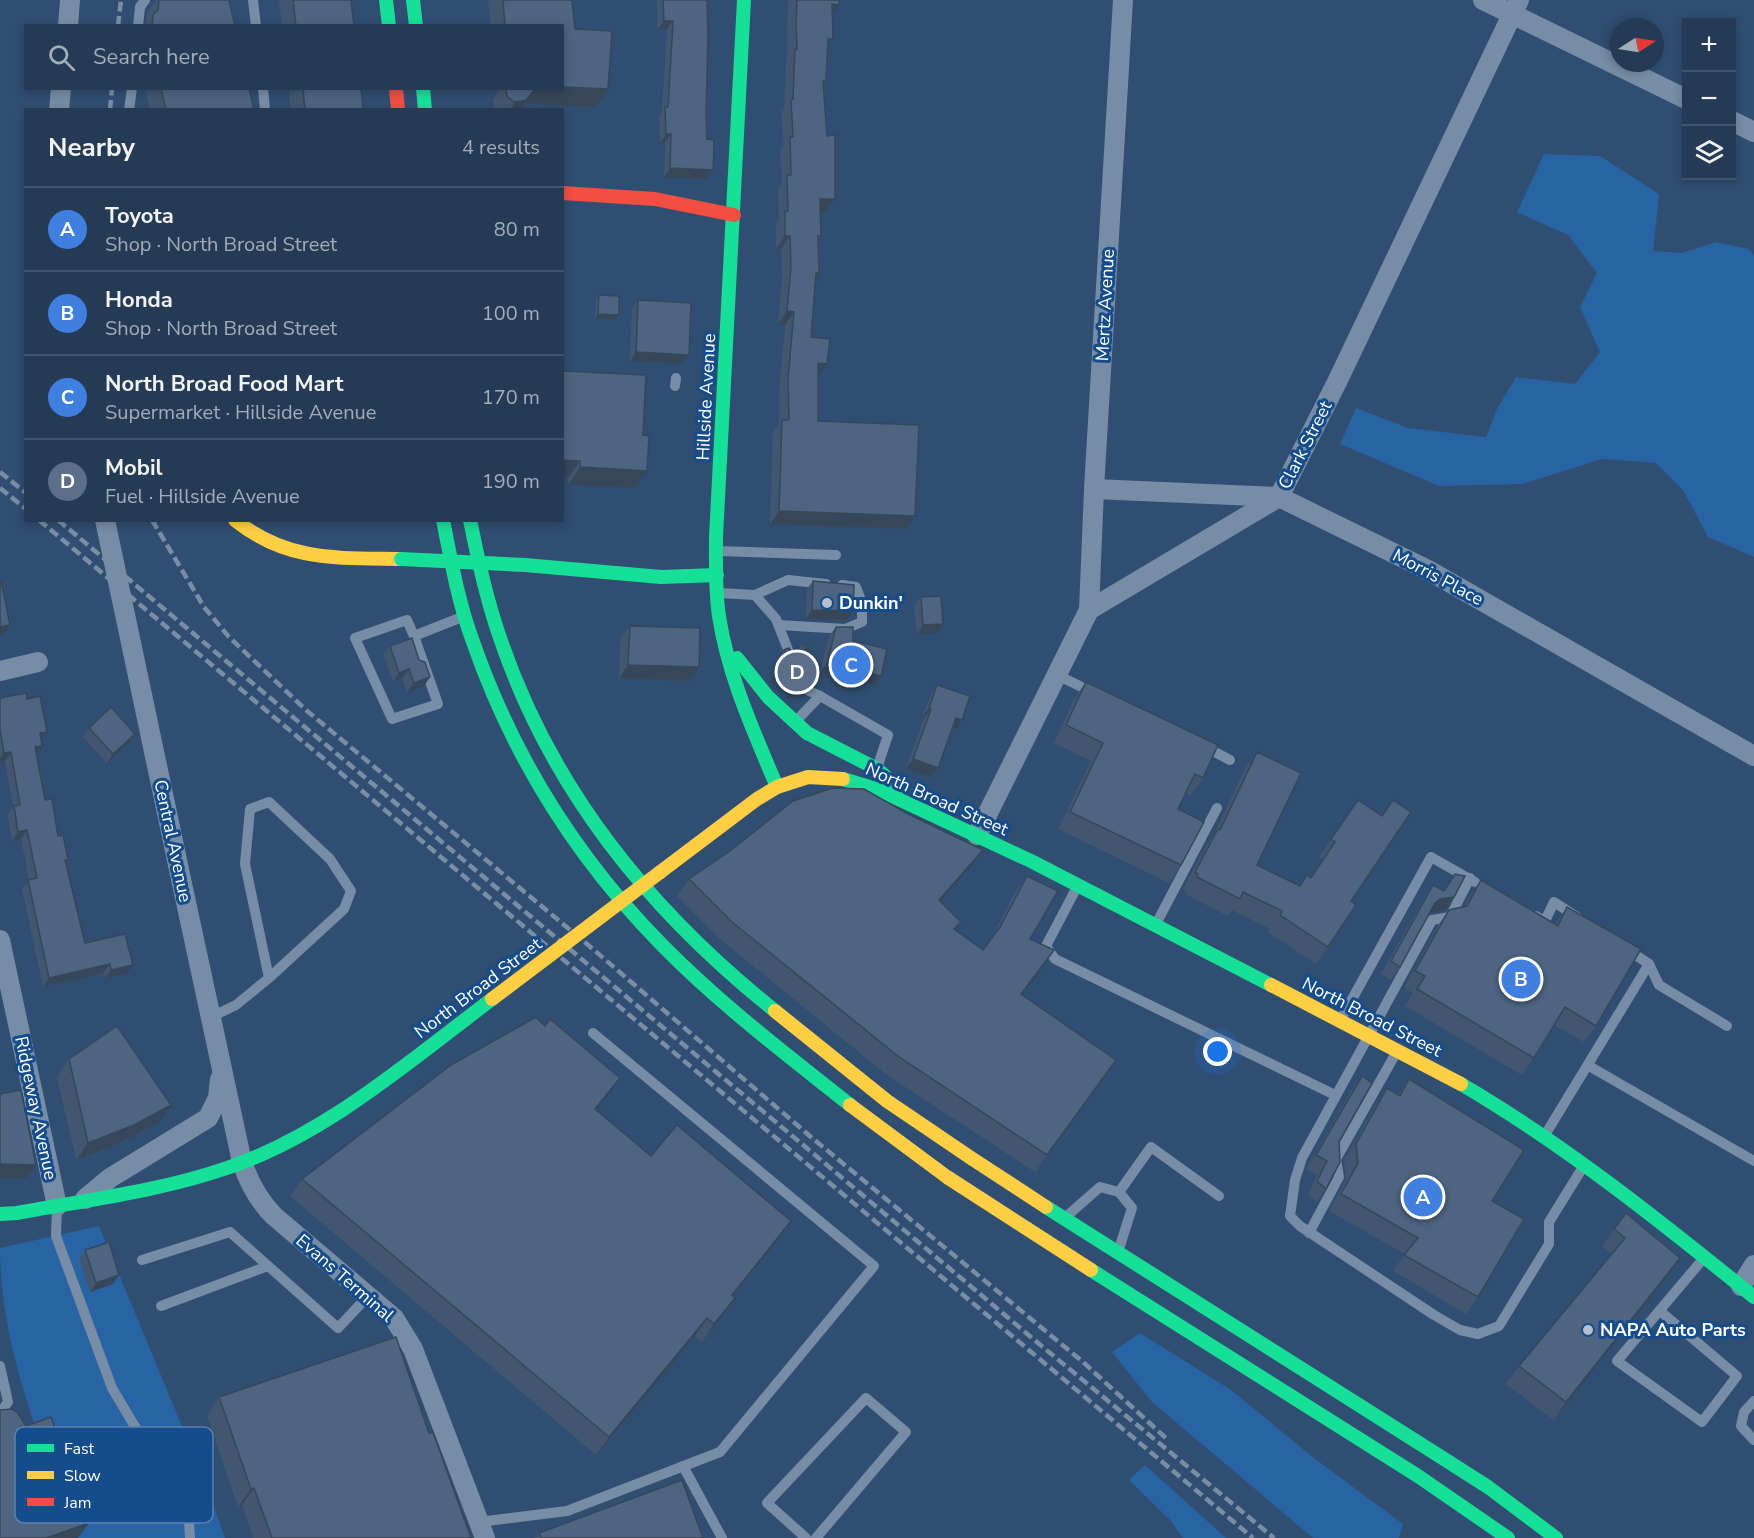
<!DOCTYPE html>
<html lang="en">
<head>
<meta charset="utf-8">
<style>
  :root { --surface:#243a55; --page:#30455f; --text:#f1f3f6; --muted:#a3adb9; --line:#41546c; --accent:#d6ab8b }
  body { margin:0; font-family:"Nunito Sans",sans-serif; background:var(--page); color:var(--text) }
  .controls { position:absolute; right:18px; top:18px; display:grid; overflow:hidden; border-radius:0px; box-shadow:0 3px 9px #0003 }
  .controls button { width:54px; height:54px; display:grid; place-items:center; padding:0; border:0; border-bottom:2px solid var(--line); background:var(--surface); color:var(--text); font:30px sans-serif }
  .compass { position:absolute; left:1610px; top:18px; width:54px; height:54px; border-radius:50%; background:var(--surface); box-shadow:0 3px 9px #0003; rotate:78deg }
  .you { position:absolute; left:1218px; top:1052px; width:21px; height:21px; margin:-15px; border:4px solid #fff; border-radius:50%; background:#1a73e8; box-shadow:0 0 0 9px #1a73e833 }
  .badge { display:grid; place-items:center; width:39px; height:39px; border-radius:50%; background:var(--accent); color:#fff; font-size:20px; font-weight:700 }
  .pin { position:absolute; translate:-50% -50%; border:3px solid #fff; box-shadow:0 2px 6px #0006 }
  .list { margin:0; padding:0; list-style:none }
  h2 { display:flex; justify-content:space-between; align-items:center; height:78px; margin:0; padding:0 24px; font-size:26px }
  h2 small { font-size:20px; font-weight:400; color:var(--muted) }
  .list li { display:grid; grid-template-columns:39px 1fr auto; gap:18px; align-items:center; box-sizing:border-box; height:84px; padding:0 24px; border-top:2px solid var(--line) }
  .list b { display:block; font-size:22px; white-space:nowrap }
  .list p { margin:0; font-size:20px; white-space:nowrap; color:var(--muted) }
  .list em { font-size:20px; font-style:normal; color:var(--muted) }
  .icon { flex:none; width:33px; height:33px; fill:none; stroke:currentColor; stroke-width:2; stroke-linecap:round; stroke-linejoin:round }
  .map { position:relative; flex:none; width:1754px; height:1538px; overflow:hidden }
  .search { position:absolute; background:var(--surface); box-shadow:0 3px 9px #0003; left:24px; top:24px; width:540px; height:66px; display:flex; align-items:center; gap:15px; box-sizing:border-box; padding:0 21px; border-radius:0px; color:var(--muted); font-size:22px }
  .panel { position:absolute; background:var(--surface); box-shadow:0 3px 9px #0003; left:24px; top:108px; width:540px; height:414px; border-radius:0px }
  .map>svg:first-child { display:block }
  .green { fill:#2863a3 }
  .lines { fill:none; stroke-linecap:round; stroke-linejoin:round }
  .lane { stroke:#778da5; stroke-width:10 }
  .street { stroke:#778da5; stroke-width:20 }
  .fast { stroke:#16e098; stroke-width:14 }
  .slow { stroke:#ffcf43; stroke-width:14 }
  .jam { stroke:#f24e42; stroke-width:14 }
  .rail { stroke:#798ea4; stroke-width:4.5; stroke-dasharray:10 4.5; stroke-linecap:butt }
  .street-bridge { stroke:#778da5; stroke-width:20 }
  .fast-bridge { stroke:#16e098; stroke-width:14 }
  .slow-bridge { stroke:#ffcf43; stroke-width:14 }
  .wall { fill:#42576f }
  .shaded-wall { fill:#36475a }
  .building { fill:#4d6581; stroke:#36475a; stroke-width:1.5 }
  .poi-dot { fill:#b7c1cd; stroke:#154c8c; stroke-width:2 }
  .labels { text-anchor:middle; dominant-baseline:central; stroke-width:6; stroke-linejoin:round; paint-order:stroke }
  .street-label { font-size:18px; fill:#fff; stroke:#154c8c }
  .poi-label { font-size:18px; font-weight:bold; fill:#fff; stroke:#154c8c; text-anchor:start }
  .key { fill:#154c8c; stroke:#5b82ae; stroke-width:1.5 }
  .key-label { font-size:16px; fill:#fff }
</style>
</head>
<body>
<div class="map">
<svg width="1754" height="1538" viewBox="0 0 1754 1538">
  <rect width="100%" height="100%" fill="#304e71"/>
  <g class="green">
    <path d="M1544,154L1600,156L1659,194L1653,251L1682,253L1716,242L1749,249L1754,255V557L1708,537L1683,490L1656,463L1602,459L1522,484L1439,486L1340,444L1356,408L1408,428L1486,437L1497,409L1516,377L1575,384L1600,352L1580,307L1597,273L1568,235L1517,212Z"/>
    <path d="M99,1226L199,1467L225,1538H76C42,1445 0,1348 0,1248Z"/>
    <path d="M1140,1333L1231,1390L1314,1458L1403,1524L1399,1538H1313L1152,1402L1112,1352Z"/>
    <path d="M1145,1465L1226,1538H1183L1170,1520L1129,1480Z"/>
  </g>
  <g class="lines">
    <g class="lane">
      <path d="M253,0L256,26"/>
      <path d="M138,26L140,7L145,0"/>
      <path d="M263,88L265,110"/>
      <path d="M129,110L132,88"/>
      <path d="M675,386L676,378"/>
      <path d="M717,551L836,555"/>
      <path d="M718,593L755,595L776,619L792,660"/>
      <path d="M755,595L788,580L826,584"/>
      <path d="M779,625L845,629L862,622V603L856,587L842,585"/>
      <path d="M414,636L407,620L355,638L392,719L438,704L414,636L462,617"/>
      <path d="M799,674L807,690L820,696"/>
      <path d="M1057,675L1094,693"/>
      <path d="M795,722L820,696L888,735L877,768"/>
      <path d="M1203,746L1230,760"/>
      <path d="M1470,878L1450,917L1432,920L1302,1158L1295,1180L1290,1216L1300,1226L1434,1315L1460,1330L1478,1334L1499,1326L1549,1244V1222L1583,1167"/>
      <path d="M1078,885L1046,946L1055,959L1335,1095"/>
      <path d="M1536,916L1545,921L1554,902L1577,917"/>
      <path d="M1156,924L1217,808"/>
      <path d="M1625,948L1649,964L1659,985L1727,1026"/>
      <path d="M211,1017L236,1005L269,978L344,909L351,891L330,859L269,802L250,809L245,864L269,978"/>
      <path d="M1341,1019L1431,857L1475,882"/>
      <path d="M1589,1066L1754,1161"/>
      <path d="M1545,1135L1649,964"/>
      <path d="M1119,1192L1151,1147L1219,1196"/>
      <path d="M57,1206L56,1236L112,1388L134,1425L167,1472L189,1521L190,1538"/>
      <path d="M1068,1215L1100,1187L1119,1192L1132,1208L1119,1249"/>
      <path d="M1309,1233L1339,1177L1336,1159L1396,1053"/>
      <path d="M142,1260L230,1232L338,1328L368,1296"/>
      <path d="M161,1306L268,1266"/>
      <path d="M1660,1311L1737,1376L1702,1422L1617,1361L1703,1259"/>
      <path d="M0,1366L8,1402L0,1413"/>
      <path d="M1754,1401L1744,1412L1741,1426L1754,1440"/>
      <path d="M683,1466L722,1538"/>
      <path d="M479,1522L567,1511L720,1452L874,1266L593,1033"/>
      <path d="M806,1538L767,1503L866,1398L906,1432L816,1538"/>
    </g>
    <g class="street">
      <path d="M1483,0L1686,99"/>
      <path d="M68,26L70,0"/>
      <path d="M59,110L61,88"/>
      <path d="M1732,121L1754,132"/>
      <path d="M1094,489L1279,497L1428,570L1754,756"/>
      <path d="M1089,610L1094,489L1123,0"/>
      <path d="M0,671L38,662"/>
      <path d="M977,835L1089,610L1279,497L1338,380L1519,0"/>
      <path d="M181,879L242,1162C249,1183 258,1200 274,1216L394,1318L413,1349L485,1538"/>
      <path d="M0,940L57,1206"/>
      <path d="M85,1199L110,1178L208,1118L218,1098L220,1079"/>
      <path d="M1741,1286L1754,1265"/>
    </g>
    <g class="fast">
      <path d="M386,0L389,26"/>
      <path d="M413,0L416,26"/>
      <path d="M744,0L716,537C716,563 715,590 719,616C728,676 754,732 777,787"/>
      <path d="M423,88L425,110"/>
      <path d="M443,520C451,560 458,601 472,639C512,755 577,859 663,946C720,1004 786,1054 850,1105"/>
      <path d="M470,520C478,559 486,597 499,635C551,790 649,910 775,1011"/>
      <path d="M525,565L661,577L717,575"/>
      <path d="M737,658L768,697L807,733L877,769L900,789"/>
      <path d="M843,779L879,790L1031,861L1271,985"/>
      <path d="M1461,1084C1565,1145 1660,1221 1754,1297"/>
      <path d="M1046,1207L1441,1457L1488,1487L1556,1538"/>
      <path d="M0,1214L17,1213C87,1200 160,1191 227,1168C325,1135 410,1061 492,999"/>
      <path d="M1091,1270L1418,1476L1508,1538"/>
    </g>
    <g class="slow">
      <path d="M235,520C287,562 338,558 401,559"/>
      <path d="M659,873L757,799L777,787L808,777L843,779"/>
      <path d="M1271,985L1461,1084"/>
      <path d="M775,1011L887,1101L971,1158L1046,1207"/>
      <path d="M850,1105L947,1177L1091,1270"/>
    </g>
    <g class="jam">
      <path d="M396,88L398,110"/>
      <path d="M562,193L655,199L734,215"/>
    </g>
    <g class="rail">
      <path d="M118,26L121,0"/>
      <path d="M110,110L112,88"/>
      <path d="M0,472L26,493"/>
      <path d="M0,488L26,509"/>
      <path d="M39,520L1253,1538"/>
      <path d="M58,520L796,1139L1044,1348L1274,1538"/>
      <path d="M152,520L204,607L229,637L306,710L587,944L811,1137L1083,1362L1168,1440"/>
    </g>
    <path class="street-bridge" d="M105,520L181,879"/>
    <path class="fast-bridge" d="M401,559L525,565"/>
    <path class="slow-bridge" d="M492,999L659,873"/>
  </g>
  <g class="wall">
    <path d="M156,0H229L235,26H146L147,13Z"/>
    <path d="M279,0H351L354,26H282Z"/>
    <path d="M488,0H572L575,29L608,89L596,107L526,104L521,110H494L493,100L498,92V88H562V26H491Z"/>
    <path d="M657,0H707L706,114L707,139L713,170L706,179L664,177L665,143H660L659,116L662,112L667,29L657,30Z"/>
    <path d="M788,0H839L832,14L824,85L827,136L835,199L826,212H820L821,236L818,239L811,337L818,377V421L906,529L770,524L773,433L779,424V392L785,325L778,324L782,280L781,249H776V224L779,219L778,188L782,183L780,150L784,145L781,113L784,109L786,62L787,60V34Z"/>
    <path d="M145,88H249L254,110H150Z"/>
    <path d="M289,88H361L363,110H291Z"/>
    <path d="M599,295L619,315L615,320L595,319L596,299Z"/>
    <path d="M638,300L689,355L682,364L630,361L632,309Z"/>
    <path d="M562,371L643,435L647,471L634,488L568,485Z"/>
    <path d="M813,581L847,620L806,619L807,589Z"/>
    <path d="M921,597L943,624L937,633L917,634L914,606Z"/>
    <path d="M630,626L690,681L619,678L620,639Z"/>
    <path d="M836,627L853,641L874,685L820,672L829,636Z"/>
    <path d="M803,643L822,677L816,686L813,684L797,652Z"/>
    <path d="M390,646L419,660L430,677L424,686L407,692L402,678L393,682L383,654Z"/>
    <path d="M784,650L807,684L800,693L796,696L778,659Z"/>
    <path d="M1086,682L1203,778L1190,796L1186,793L1178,809L1181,865L1169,883L1058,829L1091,761L1054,743L1074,699Z"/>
    <path d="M937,685L962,720L956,729L952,728L938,768L931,777L906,768L924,718L922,717L931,694Z"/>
    <path d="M0,698L27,699L47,732L41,740L37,754L45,800L58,836L66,863L85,943L126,974L105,978L103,973L43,987L22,889L29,880L21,839L12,841L7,815L13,807L5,761L0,762Z"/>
    <path d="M89,728L129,743L107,763L83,737Z"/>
    <path d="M1257,752V865L1299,886L1311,878L1323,859L1319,857L1358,800L1382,816L1393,800L1351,901L1328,947L1316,964L1268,932L1270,929L1232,910L1228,916L1185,894L1186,891L1183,889L1206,846L1214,834L1245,769Z"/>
    <path d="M970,867L941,902L955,930L983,950L990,941L1014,894L1027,876L1030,939L1054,950L1021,994L1116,1060L1035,1172L887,1075L720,939L677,896L689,879Z"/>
    <path d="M1481,880L1556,924L1567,907L1596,1026L1584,1042L1554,1025L1522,1075L1405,1006L1413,993L1404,988L1437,927L1449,910L1464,907L1469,897Z"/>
    <path d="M1433,885L1444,891L1445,910L1429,914L1400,967L1391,980L1381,974L1424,898Z"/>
    <path d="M545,1026L620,1078L596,1110L651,1156L791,1221L779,1239L733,1296L723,1315L702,1342L695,1336L596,1455L290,1196L302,1179Z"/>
    <path d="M69,1059L159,1122L122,1142L76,1160L57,1077Z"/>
    <path d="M1362,1076L1339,1142L1326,1189L1317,1202L1308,1195L1317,1175L1306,1169L1352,1089Z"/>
    <path d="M1409,1079L1492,1201L1478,1297L1466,1314L1393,1271L1405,1254L1329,1211L1346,1180L1344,1160L1376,1104L1387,1088L1398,1095Z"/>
    <path d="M1614,1229L1680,1258L1668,1276L1554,1420L1506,1384L1519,1366L1611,1254L1602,1246Z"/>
    <path d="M85,1250L113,1284L90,1292L79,1259Z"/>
    <path d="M219,1397L429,1433L471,1538H253L242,1505L238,1507L207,1415Z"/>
    <path d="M539,1533L703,1538H535Z"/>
  </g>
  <g class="shaded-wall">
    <path d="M832,4L839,5L830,18Z"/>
    <path d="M664,21H673L667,29L657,30Z"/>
    <path d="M562,87L608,89L596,107L526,104L521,110H510L515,102L536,88H562Z"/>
    <path d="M666,134H671L665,143H660Z"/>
    <path d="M670,168L713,170L706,179L664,177Z"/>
    <path d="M820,199H835L826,212L811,213Z"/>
    <path d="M785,236H790L781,249H776Z"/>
    <path d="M787,311L794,312L785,325L778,324Z"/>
    <path d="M598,314L619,315L615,320L595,319Z"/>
    <path d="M636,352L689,355L682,364L630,361Z"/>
    <path d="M818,363L827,364L818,377L808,376Z"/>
    <path d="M562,460L580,461L568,478H562Z"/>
    <path d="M580,467L647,471L634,488L568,485Z"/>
    <path d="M779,511L915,516L906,529L770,524Z"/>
    <path d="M812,610L853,611L847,620L806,619Z"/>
    <path d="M943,624L937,633L917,634L923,625Z"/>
    <path d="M10,625L4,634L0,635V627Z"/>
    <path d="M827,663L881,676L874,685L820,672Z"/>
    <path d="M628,665L699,667L690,681L619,678Z"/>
    <path d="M409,669L402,678L393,682L399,673Z"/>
    <path d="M430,677L424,686L407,692L414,683Z"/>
    <path d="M807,684L800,693L796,696L802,687Z"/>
    <path d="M929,708L931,709L924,718L922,717Z"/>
    <path d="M956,718L962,720L956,729L949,727Z"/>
    <path d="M47,732L40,741V733Z"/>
    <path d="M135,734L129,743L107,763L113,754Z"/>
    <path d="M42,746L36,755L35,747Z"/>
    <path d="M11,752L5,761L0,762V759L4,753Z"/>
    <path d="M913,759L938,768L931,777L906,768Z"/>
    <path d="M27,830L21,839L12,841L18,832Z"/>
    <path d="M983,850L970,867L927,918L939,900Z"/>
    <path d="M1454,897L1445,910L1430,913L1426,916L1435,903L1440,899Z"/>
    <path d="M1054,950L1042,967L1009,1012L1021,994Z"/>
    <path d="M110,964L103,973L43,987L49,978Z"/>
    <path d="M133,965L126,974L105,978L111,970Z"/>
    <path d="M620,1078L608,1095L583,1127L595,1109Z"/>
    <path d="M171,1105L159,1122L122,1142L76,1160L88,1143Z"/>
    <path d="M0,1164L36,1165L27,1178H0Z"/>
    <path d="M791,1221L779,1239L719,1312L732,1295Z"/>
    <path d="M1680,1258L1668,1276L1554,1420L1566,1402Z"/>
    <path d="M119,1275L113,1284L90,1292L96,1283Z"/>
    <path d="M735,1298L723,1315L702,1342L714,1324Z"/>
    <path d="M707,1318L695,1336L596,1455L609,1437Z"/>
    <path d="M254,1488L242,1505L238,1507L251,1489Z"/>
    <path d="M89,1523L78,1538H46Z"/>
  </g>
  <g class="building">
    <path d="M159,0H229L235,26H152L153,15L158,10Z"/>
    <path d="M293,0H351L354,26H296Z"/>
    <path d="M503,0H572L575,29L612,31L608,89L562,87V26H505Z"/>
    <path d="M663,0H707L708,35L706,114L707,139L714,140L713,170L670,168L671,134H666L665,107H668L673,21H664Z"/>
    <path d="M797,0H839V5L832,4L833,39H828L826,81H823L827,136L835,135V199H820L821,236H818L819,273H816L811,337L830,339L827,364L818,363V421L919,425L915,516L779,511L782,420H789L788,379L794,312L787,311L791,267L790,236H785V211H788L787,175H791L790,137H793L791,100L793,99L795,49H797L796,21Z"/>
    <path d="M161,88H249L254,110H166Z"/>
    <path d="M303,88H361L363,110H305Z"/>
    <path d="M505,88H536L526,100L515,102L508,98Z"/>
    <path d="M599,295L619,296V315L598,314Z"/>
    <path d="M638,300L691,303L689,355L636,352Z"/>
    <path d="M562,371L646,375L643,435L649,436L647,471L580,467V461L562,460Z"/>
    <path d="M0,581H1L10,625L0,627Z"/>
    <path d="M813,581L854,585L853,611L812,610Z"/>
    <path d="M941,596L943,624L923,625L921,597Z"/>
    <path d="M630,626L700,628L699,667L628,665Z"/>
    <path d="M836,627H853V641L887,649L881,676L827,663Z"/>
    <path d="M412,638L419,660L425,662L430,677L414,683L409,669L399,673L390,646Z"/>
    <path d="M803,643H805L822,677L819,675Z"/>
    <path d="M789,648L807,684L802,687L784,650Z"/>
    <path d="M1086,682L1218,745L1203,778L1195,774L1178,809L1204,822L1181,865L1070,812L1103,743L1066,725Z"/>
    <path d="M937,685L970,696L962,720L956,718L938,768L913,759L931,709L929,708Z"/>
    <path d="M26,693L27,699L40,696L47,732L40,733L42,746L35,747L45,800L52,799L58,836L63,835L68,860H65L85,943L125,934L133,965L111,970L110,964L49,978L28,880L37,878L27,830L18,832L14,806L20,805L11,752L4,753L0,730V698Z"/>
    <path d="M111,707L135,734L113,754L89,728Z"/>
    <path d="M1257,752L1301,773L1257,865L1300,886L1307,875L1311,878L1335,842L1331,839L1358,800L1382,816L1393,800L1411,812L1351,901L1356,905L1328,947L1280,915L1282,911L1243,892L1240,899L1197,877L1198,874L1195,872L1218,829L1220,830Z"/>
    <path d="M833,788L864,789L908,814L983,850L939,900L961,922L954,929L983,950L1000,927L1027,876L1058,891L1030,939L1054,950L1021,994L1116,1060L1047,1155L899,1057L732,922L689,879L730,851L793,801Z"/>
    <path d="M1455,874L1465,876L1454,897L1440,899L1435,903L1400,967L1391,961L1433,885L1444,891Z"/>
    <path d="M1481,880L1558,926L1567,907L1641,949L1596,1026L1565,1007L1534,1058L1417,989L1425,976L1415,971L1449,910L1467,906Z"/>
    <path d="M536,1017L545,1026L550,1019L620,1078L595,1109L651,1156L677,1125L791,1221L732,1295L735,1298L714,1324L707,1318L609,1437L302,1179L451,1065Z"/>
    <path d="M117,1026L171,1105L134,1125L88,1143L69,1059Z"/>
    <path d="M1362,1076L1372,1083L1339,1142L1340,1162L1326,1189L1317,1181L1327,1161L1316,1155Z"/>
    <path d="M1409,1079L1524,1150L1492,1201L1524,1219L1478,1297L1404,1255L1418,1238L1341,1194L1358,1163L1356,1144L1387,1088L1400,1096Z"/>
    <path d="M21,1090L36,1165L0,1164V1094Z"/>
    <path d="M1626,1213L1680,1258L1566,1402L1519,1366L1625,1238L1614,1229Z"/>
    <path d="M109,1242L119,1275L96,1283L85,1250Z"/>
    <path d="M396,1337L429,1433L433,1432L471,1538H272L254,1488L251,1489L219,1397Z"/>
    <path d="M12,1409L17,1412L26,1426L51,1417L89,1523L46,1538H0V1410Z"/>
    <path d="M682,1480L703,1538H541L539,1533Z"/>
  </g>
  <g class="poi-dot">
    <circle cx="827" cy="603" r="6"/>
    <circle cx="1588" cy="1330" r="6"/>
  </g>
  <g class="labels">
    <g class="street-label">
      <text transform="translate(1105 305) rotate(-87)">Mertz Avenue</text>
      <text transform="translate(706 397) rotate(-87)">Hillside Avenue</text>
      <text transform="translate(1305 445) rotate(-63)">Clark Street</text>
      <text transform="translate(1438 577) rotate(28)">Morris Place</text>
      <text transform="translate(937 799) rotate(24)">North Broad Street</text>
      <text transform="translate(173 841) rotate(78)">Central Avenue</text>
      <text transform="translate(478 988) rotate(-37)">North Broad Street</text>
      <text transform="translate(1372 1017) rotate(27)">North Broad Street</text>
      <text transform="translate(36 1108) rotate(78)">Ridgeway Avenue</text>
      <text transform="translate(345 1278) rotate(41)">Evans Terminal</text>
    </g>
    <g class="poi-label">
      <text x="839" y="603">Dunkin'</text>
      <text x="1600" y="1330">NAPA Auto Parts</text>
    </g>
  </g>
  <rect x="15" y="1427" width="198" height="96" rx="9" class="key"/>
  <rect x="27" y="1444" width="27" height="8" fill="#16e098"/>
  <rect x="27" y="1471" width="27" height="8" fill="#ffcf43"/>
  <rect x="27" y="1498" width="27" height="8" fill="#f24e42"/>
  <g class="key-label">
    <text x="64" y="1454">Fast</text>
    <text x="64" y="1481">Slow</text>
    <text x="64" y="1508">Jam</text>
  </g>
</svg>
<div class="controls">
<button>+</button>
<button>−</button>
<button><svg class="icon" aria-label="layers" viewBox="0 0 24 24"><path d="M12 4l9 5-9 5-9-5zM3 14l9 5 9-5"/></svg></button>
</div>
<svg class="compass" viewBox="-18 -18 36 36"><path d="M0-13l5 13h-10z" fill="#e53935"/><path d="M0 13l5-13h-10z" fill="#a3adb9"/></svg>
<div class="you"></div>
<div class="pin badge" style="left:1423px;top:1197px;background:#3f7fe0">A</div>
<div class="pin badge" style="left:1521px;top:979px;background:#3f7fe0">B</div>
<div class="pin badge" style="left:851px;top:665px;background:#3f7fe0">C</div>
<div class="pin badge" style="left:797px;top:672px;background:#5c6f8a">D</div>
<div class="search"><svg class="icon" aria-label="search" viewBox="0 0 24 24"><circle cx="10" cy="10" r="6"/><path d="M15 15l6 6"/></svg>Search here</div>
<section class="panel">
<h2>Nearby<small>4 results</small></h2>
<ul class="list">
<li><span class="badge" style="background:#3f7fe0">A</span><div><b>Toyota</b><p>Shop · North Broad Street</p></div><em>80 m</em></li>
<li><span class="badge" style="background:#3f7fe0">B</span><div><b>Honda</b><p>Shop · North Broad Street</p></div><em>100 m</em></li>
<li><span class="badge" style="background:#3f7fe0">C</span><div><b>North Broad Food Mart</b><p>Supermarket · Hillside Avenue</p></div><em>170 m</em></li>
<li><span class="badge" style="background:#5c6f8a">D</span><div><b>Mobil</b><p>Fuel · Hillside Avenue</p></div><em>190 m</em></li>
</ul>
</section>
</div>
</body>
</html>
